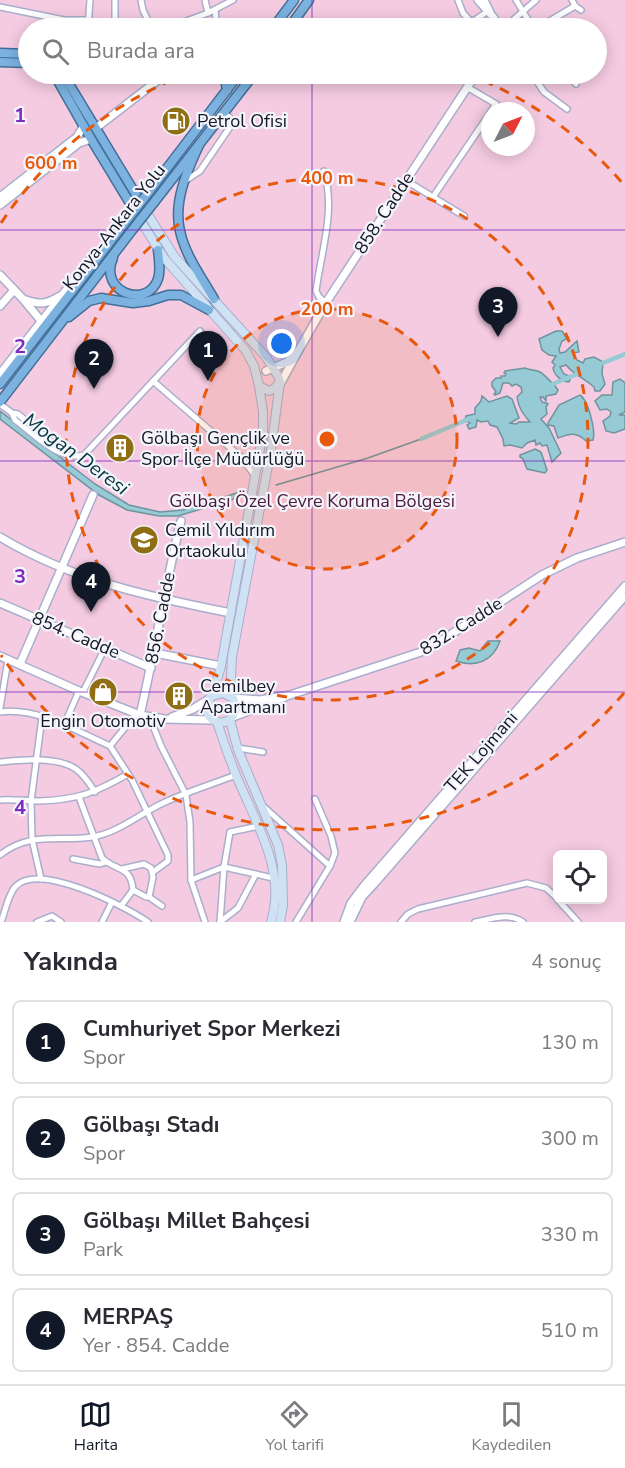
<!DOCTYPE html>
<html lang="tr">
<head>
<meta charset="utf-8">
<style>
  :root { --surface:#fff; --page:#f2f2f3; --text:#2b2b33; --muted:#7c7c81; --line:#e1e1e2; --accent:#111827 }
  body { margin:0; font-family:"Nunito Sans",sans-serif; background:var(--page); color:var(--text) }
  .controls { position:absolute; right:18px; bottom:18px; display:grid; overflow:hidden; border-radius:9px; box-shadow:0 3px 15px #0003 }
  .controls button { width:54px; height:54px; display:grid; place-items:center; padding:0; border:0; border-bottom:2px solid var(--line); background:var(--surface); color:var(--text); font:30px sans-serif }
  .compass { position:absolute; left:481px; top:102px; width:54px; height:54px; border-radius:50%; background:var(--surface); box-shadow:0 3px 15px #0003; rotate:48deg }
  .you { position:absolute; left:282px; top:344px; width:21px; height:21px; margin:-15px; border:4px solid #fff; border-radius:50%; background:#1a73e8; box-shadow:0 0 0 9px #1a73e833 }
  .badge { display:grid; place-items:center; width:39px; height:39px; border-radius:50%; background:var(--accent); color:#fff; font-size:20px; font-weight:700 }
  .pin { position:absolute; translate:-50% -50px; filter:drop-shadow(0 2px 3px #0008) }
  .pin::after { content:''; position:absolute; top:32px; width:21px; height:18px; background:inherit; clip-path:polygon(0 0,100% 0,50% 100%) }
  .list { margin:0; padding:0; list-style:none }
  h2 { display:flex; justify-content:space-between; align-items:center; height:78px; margin:0; padding:0 24px; font-size:26px }
  h2 small { font-size:20px; font-weight:400; color:var(--muted) }
  .list li { display:grid; grid-template-columns:39px 1fr auto; gap:18px; align-items:center; box-sizing:border-box; height:84px; margin:0 12px 12px; padding:0 12px; border:2px solid var(--line); border-radius:9px }
  .list b { display:block; font-size:22px; white-space:nowrap }
  .list p { margin:0; font-size:20px; white-space:nowrap; color:var(--muted) }
  .list em { font-size:20px; font-style:normal; color:var(--muted) }
  .icon { flex:none; width:33px; height:33px; fill:none; stroke:currentColor; stroke-width:2; stroke-linecap:round; stroke-linejoin:round }
  .map { position:relative; flex:none; width:625px; height:922px; overflow:hidden }
  .search { position:absolute; background:var(--surface); box-shadow:0 3px 15px #0003; left:18px; right:18px; top:18px; height:66px; display:flex; align-items:center; gap:15px; box-sizing:border-box; padding:0 21px; border-radius:33px; color:var(--muted); font-size:22px }
  .sheet { height:462px; background:var(--surface) }
  nav { display:flex; justify-content:space-around; align-items:center; box-sizing:border-box; height:84px; border-top:2px solid var(--line); background:var(--surface); font-size:16px; color:var(--muted) }
  nav a { display:grid; justify-items:center; gap:3px }
  nav .on { color:var(--accent) }
  .map>svg:first-child { display:block }
  .green { fill:#f5cbe1; fill-rule:evenodd }
  .water { fill:#96cad4; stroke:#6f949f; stroke-width:1.5 }
  .lines { fill:none; stroke-linecap:round; stroke-linejoin:round }
  .stream { stroke:#6f949f; stroke-width:1.5 }
  .canal { stroke:#96cad4; stroke-width:4.5 }
  .minor-casing { stroke:#a9aecc; stroke-width:8 }
  .tertiary-casing { stroke:#a9aecc; stroke-width:10 }
  .secondary-casing { stroke:#a9aecc; stroke-width:10 }
  .trunk-casing { stroke:#426f98; stroke-width:11 }
  .minor { stroke:#fff; stroke-width:5 }
  .tertiary { stroke:#fff; stroke-width:7 }
  .secondary { stroke:#cee2f3; stroke-width:8 }
  .trunk { stroke:#7cb2df; stroke-width:8 }
  .trunk-bridge-casing { stroke:#426f98; stroke-width:11; stroke-linecap:butt }
  .trunk-bridge { stroke:#7cb2df; stroke-width:8 }
  .grid { fill:none; stroke:#7b2cbf; stroke-width:1.5; stroke-opacity:0.55 }
  .ring { fill:none; stroke:#e8590c; stroke-width:3; stroke-dasharray:10 8 }
  .labels { text-anchor:middle; dominant-baseline:central; stroke-width:4.5; stroke-linejoin:round; paint-order:stroke }
  .poi-label { font-size:18px; fill:#151722; stroke:#f4f5fc; text-anchor:start }
  .street-label { font-size:18px; fill:#151722; stroke:#f4f5fc }
  .park-label { font-size:18px; fill:#491837; stroke:#f4f5fc }
  .water-label { font-size:20px; font-style:italic; fill:#01343c; stroke:#f4f5fc }
  .grid-label { font-size:20px; text-anchor:middle; font-weight:bold; fill:#7b2cbf; stroke:#f4f5fc; stroke-width:4.5; stroke-linejoin:round; paint-order:stroke }
  .centre { fill:#e8590c; stroke:#f4f5fc; stroke-width:3 }
  .ring-label { font-size:18px; text-anchor:middle; font-weight:bold; fill:#e8590c; stroke:#f4f5fc; stroke-width:4.5; stroke-linejoin:round; paint-order:stroke }
</style>
</head>
<body>
<div class="map">
<svg width="625" height="922" viewBox="0 0 625 922">
  <rect width="100%" height="100%" fill="#f4f5fc"/>
  <path class="green" d="M0,0H625V922H0ZM28,28H596V74H28ZM490,111H526V147H490ZM558,854H602V900H558Z"/>
  <g class="water">
    <path d="M556,331H562L567,339L562,341L559,349L560,353L565,352L577,341L579,352L573,353L577,360L583,363L585,359L594,357L603,362L602,374L605,384L600,391H595L594,387C584,378 574,375 566,365L560,367L564,374L569,376L570,380L569,382C562,382 554,375 553,368L555,365L552,362L556,356L549,355L542,350L539,339Z"/>
    <path d="M525,368C531,371 535,369 540,372C544,374 556,387 558,390L556,394L546,396V401L543,397H540L542,402L548,404L546,407L547,414L541,419L549,428L561,453L552,462L547,445L542,446L540,443L536,445L535,440L527,443L522,448L510,445L504,446L503,439L497,427L490,425L488,421L481,422L477,420L476,427L469,429L467,425L470,423L465,420L466,416L475,414V408L481,401L482,396L489,402L507,396L512,399L519,418L510,423L516,424L519,422H530C523,414 519,409 517,397L522,392L521,387L516,384L512,386L509,383H503L500,393L495,395L494,394L496,392L492,386V382L496,378H501V376H505L506,374L504,373L505,371Z"/>
    <path d="M620,379L625,383V412L619,415H625V429L614,433L606,431L603,421L610,416L611,412L607,409L600,410L595,401L602,395H612L613,382Z"/>
    <path d="M580,395C588,400 596,430 593,440L586,441C576,431 569,434 558,438L554,426L548,425V423L559,405Z"/>
    <path d="M0,411L95,484L129,505L160,512L183,510L243,491L244,496L178,516H159L127,510L99,495L0,419Z"/>
    <path d="M535,449L541,452L547,470L545,473L527,469L523,459L520,457V455Z"/>
    <path d="M488,641H500C493,661 476,668 456,661L460,650L469,648L480,651Z"/>
  </g>
  <g class="lines">
    <path class="stream" d="M276,485L368,458L421,439"/>
    <g class="canal">
      <path d="M598,365L625,354"/>
      <path d="M548,386L582,372"/>
      <path d="M421,439L469,419"/>
    </g>
    <g class="minor-casing">
      <g id="minor">
        <path d="M115,0V28"/>
        <path d="M141,0L143,10L151,27"/>
        <path d="M205,0L208,13"/>
        <path d="M458,0L463,13L470,21L475,20L488,11"/>
        <path d="M485,0L491,12"/>
        <path d="M516,0L533,28"/>
        <path d="M572,0L575,6L581,10"/>
        <path d="M0,7L64,20H89"/>
        <path d="M215,10L217,28"/>
        <path d="M151,26L170,27L208,13L233,0"/>
        <path d="M532,27L541,26L575,6"/>
        <path d="M88,28L90,0"/>
        <path d="M504,28L536,0"/>
        <path d="M532,74L544,92L567,109"/>
        <path d="M565,74L576,84"/>
        <path d="M467,87L496,104L491,111"/>
        <path d="M324,171C336,211 321,252 316,291L319,297L326,303"/>
        <path d="M405,180L464,216"/>
        <path d="M185,181L200,171L234,121L224,113"/>
        <path d="M433,197L490,113"/>
        <path d="M153,381L242,458"/>
        <path d="M0,404L12,413L18,414L60,449"/>
        <path d="M12,413L15,420C34,434 59,462 84,455L200,331"/>
        <path d="M255,476L242,458L253,457L258,452"/>
        <path d="M83,692L105,648"/>
        <path d="M0,708L8,660"/>
        <path d="M0,712C36,706 78,732 110,746L136,714"/>
        <path d="M150,718L161,746L186,795L190,822L191,880L205,922"/>
        <path d="M64,725L79,691"/>
        <path d="M110,746L132,780L168,855V861L153,872"/>
        <path d="M238,748L263,752"/>
        <path d="M0,762C22,760 57,756 76,769C84,775 90,784 95,792"/>
        <path d="M79,797L102,858C115,871 131,865 133,890L121,906"/>
        <path d="M315,799L331,836L335,853L330,866"/>
        <path d="M0,800C13,799 25,801 38,801C77,800 95,793 128,774"/>
        <path d="M264,807L330,866L296,922"/>
        <path d="M0,855C30,831 58,842 92,837C117,833 137,816 159,805C183,793 210,785 236,775"/>
        <path d="M73,859L100,864L106,862"/>
        <path d="M122,869L144,864L151,868L153,877L149,897H146L133,890"/>
        <path d="M41,879L32,839L31,801L42,717"/>
        <path d="M191,880L224,867L273,878"/>
        <path d="M149,897L162,906"/>
        <path d="M558,900L578,922"/>
        <path d="M1,922C5,912 8,895 15,887C38,861 125,906 148,922"/>
        <path d="M37,922L52,916L61,922"/>
        <path d="M102,922L112,902"/>
        <path d="M220,922L224,867L230,832L259,826"/>
        <path d="M220,922L238,908L256,874"/>
        <path d="M401,922L408,914L418,909L527,883L546,888L558,899"/>
        <path d="M475,922C492,919 509,912 523,922"/>
      </g>
    </g>
    <g class="tertiary-casing">
      <g id="tertiary">
        <path d="M478,0L494,18L499,28"/>
        <path d="M96,128L166,74"/>
        <path d="M0,197L77,137L83,127"/>
        <path d="M0,205L79,143L91,139"/>
        <path d="M0,275L23,299L42,322"/>
        <path d="M26,300C40,305 47,304 60,296"/>
        <path d="M0,306L14,290"/>
        <path d="M296,355L327,301L476,74"/>
        <path d="M266,371L287,362L296,355L279,386"/>
        <path d="M0,374L89,261L97,255"/>
        <path d="M0,537C71,580 150,597 231,613"/>
        <path d="M0,603L151,668"/>
        <path d="M155,653L221,666"/>
        <path d="M0,656L79,691L140,715L164,719L212,720"/>
        <path d="M20,664L93,495"/>
        <path d="M233,698L260,700L290,695L427,650L542,575L577,558L625,542"/>
        <path d="M140,715C155,651 165,585 181,521"/>
        <path d="M172,717L193,709L209,699"/>
        <path d="M233,717L285,697"/>
        <path d="M344,922L351,903L363,887L625,586"/>
        <path d="M350,922L362,897L374,884L625,596"/>
      </g>
    </g>
    <g class="secondary-casing">
      <g id="secondary">
        <path d="M138,199L174,256L266,357L278,376L280,382L271,450L232,657L230,696"/>
        <path d="M132,207L164,258L246,351L254,366L259,386L263,412V432L221,666L216,684L206,708C209,721 219,726 230,720L236,710L233,698L223,693L212,696"/>
        <path d="M259,386L269,391L275,388L279,383"/>
        <path d="M230,720L238,750L278,845L282,865L283,905L280,922"/>
        <path d="M217,722C223,740 229,758 236,775C255,822 287,870 271,922"/>
      </g>
    </g>
    <g class="trunk-casing">
      <g id="trunk">
        <path d="M273,28L294,0"/>
        <path d="M289,28L309,0"/>
        <path d="M0,53L28,54"/>
        <path d="M0,62L28,63"/>
        <path d="M54,74L91,139L131,205"/>
        <path d="M63,74L138,198"/>
        <path d="M221,74L225,79L227,90"/>
        <path d="M199,145C187,171 173,202 180,231C185,255 202,278 214,299"/>
        <path d="M148,193L239,74"/>
        <path d="M155,201L254,74"/>
        <path d="M113,258C98,292 147,310 158,279C161,270 159,259 158,250"/>
        <path d="M69,317L89,301L101,298L133,303L149,301L168,295H181L209,310"/>
        <path d="M0,384L127,220"/>
        <path d="M0,402L133,229"/>
      </g>
    </g>
    <use href="#minor" class="minor"/>
    <use href="#tertiary" class="tertiary"/>
    <use href="#secondary" class="secondary"/>
    <use href="#trunk" class="trunk"/>
    <g class="trunk-bridge-casing">
      <g id="trunk-bridge">
        <path d="M127,220L148,193"/>
        <path d="M133,229L155,201"/>
      </g>
    </g>
    <use href="#trunk-bridge" class="trunk-bridge"/>
  </g>
  <path class="grid" d="M312,0V28M312,74V922M0,230H625M0,461H625M0,692H625"/>
  <circle cx="327" cy="439" r="130" fill="#e8590c" fill-opacity=".12"/>
  <g class="ring">
    <circle cx="327" cy="439" r="130"/>
    <circle cx="327" cy="439" r="261"/>
    <path d="M624 693A391 391 0 0 1 1 655M1 223A391 391 0 0 1 187 74M467 74A391 391 0 0 1 624 185"/>
  </g>
  <defs>
    <g id="fuel-disc" transform="scale(1.5)"><circle r="9.5" fill="#906e14" stroke="#f4f5fc"/><path d="M-5.5-6h7V0h2V4h1.3V-2.5L3-4.5l.8-.8L6-3V5H2.5V1h-1V6h-7ZM-4.2-4.7v3.2H.2V-4.7Z" fill="#fff"/></g>
    <g id="building-disc" transform="scale(1.5)"><circle r="9.5" fill="#906e14" stroke="#f4f5fc"/><path d="M-4-6H4V6H1V3H-1V6H-4ZM-2.5-4.3h1.7v1.8h-1.7ZM.8-4.3h1.7v1.8H.8ZM-2.5-1h1.7V.8h-1.7ZM.8-1h1.7V.8H.8Z" fill="#fff"/></g>
    <g id="school-disc" transform="scale(1.5)"><circle r="9.5" fill="#906e14" stroke="#f4f5fc"/><path d="M0-5L7-2L0 1L-7-2ZM-4 1L0 2.5L4 1V4Q0 6-4 4Z" fill="#fff"/></g>
    <g id="shop-disc" transform="scale(1.5)"><circle r="9.5" fill="#906e14" stroke="#f4f5fc"/><path d="M-5-2.5h2.3a2.7 3.5 0 0 1 5.4 0H5L5.5 6h-11ZM-1.5-2.5h3a1.5 2.3 0 0 0-3 0Z" fill="#fff"/></g>
  </defs>
  <g fill-rule="evenodd">
    <use href="#fuel-disc" x="176" y="121"/>
    <use href="#building-disc" x="120" y="448"/>
    <use href="#school-disc" x="144" y="540"/>
    <use href="#shop-disc" x="103" y="692"/>
    <use href="#building-disc" x="179" y="696"/>
  </g>
  <g class="labels">
    <g class="poi-label">
      <text x="197" y="121">Petrol Ofisi</text>
      <text x="141" y="438">Gölbaşı Gençlik ve<tspan x="141" dy="21">Spor İlçe Müdürlüğü</tspan></text>
      <text x="165" y="530">Cemil Yıldırım<tspan x="165" dy="21">Ortaokulu</tspan></text>
      <text x="200" y="686">Cemilbey<tspan x="200" dy="21">Apartmanı</tspan></text>
      <text x="103" y="721" text-anchor="middle">Engin Otomotiv</text>
    </g>
    <g class="street-label">
      <text transform="translate(384 213) rotate(-57)">858. Cadde</text>
      <text transform="translate(114 227) rotate(-52)">Konya-Ankara Yolu</text>
      <text transform="translate(160 618) rotate(-79)">856. Cadde</text>
      <text transform="translate(461 626) rotate(-32)">832. Cadde</text>
      <text transform="translate(76 635) rotate(23)">854. Cadde</text>
      <text transform="translate(481 752) rotate(-49)">TEK Lojmani</text>
    </g>
    <g class="park-label">
      <text x="312" y="501">Gölbaşı Özel Çevre Koruma Bölgesi</text>
    </g>
    <g class="water-label">
      <text transform="translate(76 454) rotate(36)">Mogan Deresi</text>
    </g>
  </g>
  <g class="grid-label">
    <text x="20" y="122">1</text>
    <text x="20" y="353">2</text>
    <text x="20" y="583">3</text>
    <text x="20" y="814">4</text>
  </g>
  <circle cx="327" cy="439" r="9" class="centre"/>
  <g class="ring-label">
    <text x="51" y="169">600 m</text>
    <text x="327" y="184">400 m</text>
    <text x="327" y="315">200 m</text>
  </g>
</svg>
<div class="controls">
<button><svg class="icon" aria-label="locate" viewBox="0 0 24 24"><circle cx="12" cy="12" r="6"/><path d="M12 2v4M12 18v4M2 12h4M18 12h4"/></svg></button>
</div>
<svg class="compass" viewBox="-18 -18 36 36"><path d="M0-13l5 13h-10z" fill="#e53935"/><path d="M0 13l5-13h-10z" fill="#7c7c81"/></svg>
<div class="you"></div>
<div class="pin badge" style="left:208px;top:381px">1</div>
<div class="pin badge" style="left:94px;top:389px">2</div>
<div class="pin badge" style="left:498px;top:337px">3</div>
<div class="pin badge" style="left:91px;top:612px">4</div>
<div class="search"><svg class="icon" aria-label="search" viewBox="0 0 24 24"><circle cx="10" cy="10" r="6"/><path d="M15 15l6 6"/></svg>Burada ara</div>
</div>
<section class="sheet">
<h2>Yakında<small>4 sonuç</small></h2>
<ul class="list">
<li><span class="badge">1</span><div><b>Cumhuriyet Spor Merkezi</b><p>Spor</p></div><em>130 m</em></li>
<li><span class="badge">2</span><div><b>Gölbaşı Stadı</b><p>Spor</p></div><em>300 m</em></li>
<li><span class="badge">3</span><div><b>Gölbaşı Millet Bahçesi</b><p>Park</p></div><em>330 m</em></li>
<li><span class="badge">4</span><div><b>MERPAŞ</b><p>Yer · 854. Cadde</p></div><em>510 m</em></li>
</ul>
</section>
<nav>
<a class="on"><svg class="icon" aria-label="map" viewBox="0 0 24 24"><path d="M3 6l6-2 6 2 6-2v14l-6 2-6-2-6 2zM9 4v14M15 6v14"/></svg>Harita</a>
<a><svg class="icon" aria-label="directions" viewBox="0 0 24 24"><path d="M12 3l9 9-9 9-9-9zM9 14v-3h6M13 9l2 2-2 2"/></svg>Yol tarifi</a>
<a><svg class="icon" aria-label="saved" viewBox="0 0 24 24"><path d="M7 4h10v16l-5-4-5 4z"/></svg>Kaydedilen</a>
</nav>
</body>
</html>
